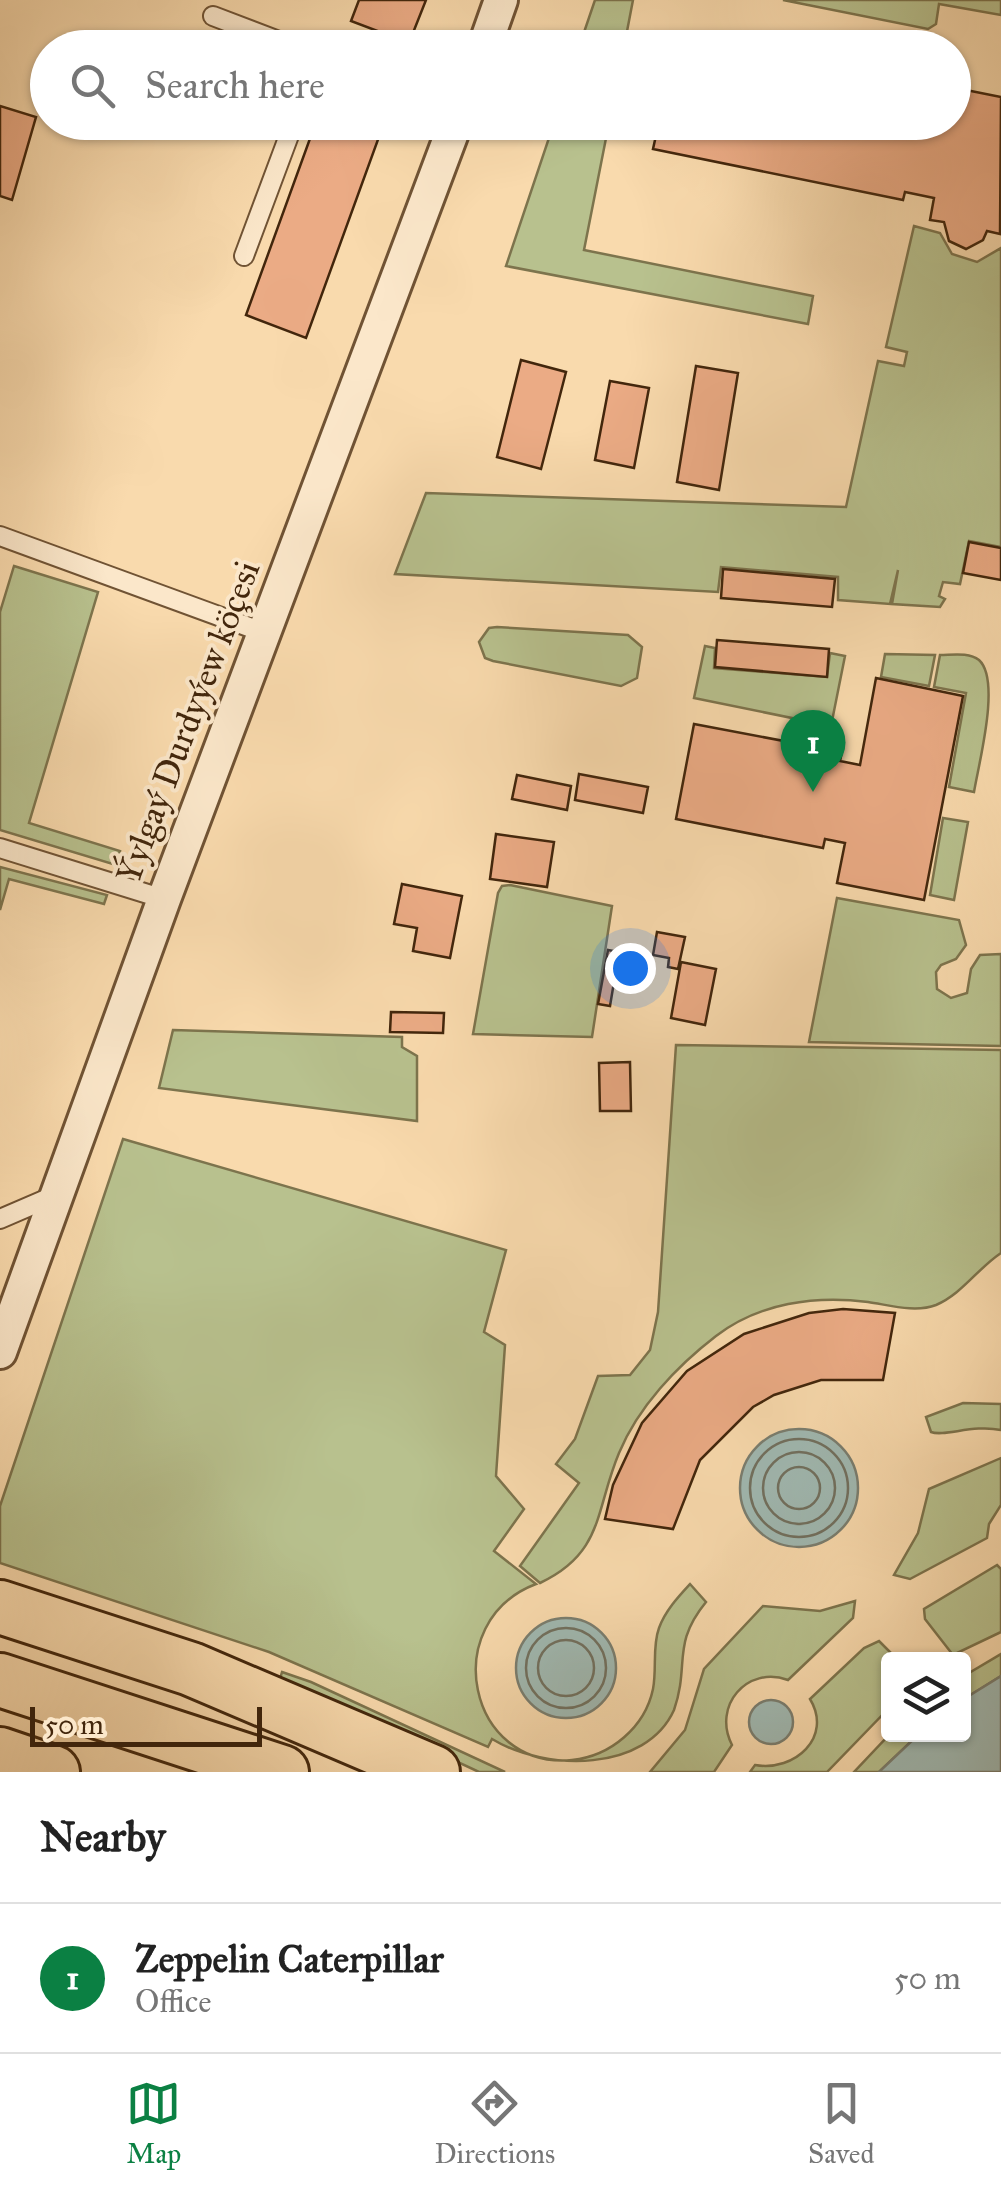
<!DOCTYPE html>
<html lang="en">
<head>
<meta charset="utf-8">
<style>
  :root { --surface:#fff; --page:#f6f6f6; --text:#222; --muted:#767676; --line:#e0e0e0; --accent:#0b8043 }
  body { margin:0; font-family:"IM FELL Great Primer",serif; background:var(--page); color:var(--text) }
  .controls { position:absolute; right:30px; bottom:30px; display:grid; overflow:hidden; border-radius:10px; box-shadow:0 2px 8px #0004 }
  .controls button { width:90px; height:90px; display:grid; place-items:center; padding:0; border:0; border-bottom:2px solid var(--line); background:var(--surface); color:var(--text); font:50px sans-serif }
  .scale { position:absolute; left:30px; bottom:25px; width:232px; box-sizing:border-box; padding-left:10px; border:5px solid #42260c; border-top:0; font-size:28px; line-height:35px; white-space:nowrap; color:#42260c; -webkit-text-stroke:8px #fbe7ca; paint-order:stroke }
  .you { position:absolute; left:630px; top:968px; width:35px; height:35px; margin:-25px; border:8px solid #fff; border-radius:50%; background:#1a73e8; box-shadow:0 0 0 15px #1a73e833 }
  .badge { display:grid; place-items:center; width:65px; height:65px; border-radius:50%; background:var(--accent); color:#fff; font-size:32px; font-weight:700 }
  .pin { position:absolute; translate:-50% -82px; filter:drop-shadow(0 2px 5px #0008) }
  .pin::after { content:''; position:absolute; top:52px; width:35px; height:30px; background:inherit; clip-path:polygon(0 0,100% 0,50% 100%) }
  .list { margin:0; padding:0; list-style:none }
  h2 { display:flex; justify-content:space-between; align-items:center; height:130px; margin:0; padding:0 40px; font-size:42px }
  h2 small { font-size:32px; font-weight:400; color:var(--muted) }
  .list li { display:grid; grid-template-columns:65px 1fr auto; gap:30px; align-items:center; box-sizing:border-box; height:150px; padding:0 40px; border-top:2px solid var(--line) }
  .list b { display:block; font-size:38px; white-space:nowrap }
  .list p { margin:0; font-size:32px; white-space:nowrap; color:var(--muted) }
  .list em { font-size:32px; font-style:normal; color:var(--muted) }
  .icon { flex:none; width:55px; height:55px; fill:none; stroke:currentColor; stroke-width:2; stroke-linecap:round; stroke-linejoin:round }
  .map { position:relative; flex:none; width:1001px; height:1772px; overflow:hidden }
  .search { position:absolute; background:var(--surface); box-shadow:0 2px 8px #0004; left:30px; right:30px; top:30px; height:110px; display:flex; align-items:center; gap:25px; box-sizing:border-box; padding:0 35px; border-radius:55px; color:var(--muted); font-size:38px }
  .sheet { height:280px; background:var(--surface) }
  nav { display:flex; justify-content:space-around; align-items:center; box-sizing:border-box; height:140px; border-top:2px solid var(--line); background:var(--surface); font-size:28px; color:var(--muted) }
  nav a { display:grid; justify-items:center; gap:5px }
  nav .on { color:var(--accent) }
  .map>svg:first-child { display:block }
  .green { fill:#b8c18e; stroke:#7d744d; stroke-width:2.5 }
  .water { fill:#a0b9b2; stroke:#7a7e70; stroke-width:2.5 }
  .lines { fill:none; stroke-linecap:round; stroke-linejoin:round }
  .shore { stroke:#71705f; stroke-width:2.5 }
  .building { fill:#ebab85; stroke:#42260c; stroke-width:2.5 }
  .lane-casing { stroke:#705334; stroke-width:22 }
  .street-casing { stroke:#705334; stroke-width:38 }
  .primary-casing { stroke:#42260c; stroke-width:58 }
  .lane { stroke:#fbe7ca; stroke-width:18 }
  .street { stroke:#fbe7ca; stroke-width:32 }
  .primary { stroke:#f9daad; stroke-width:52 }
  .labels { text-anchor:middle; dominant-baseline:central; stroke-width:8; stroke-linejoin:round; paint-order:stroke }
  .street-label { font-size:35px; fill:#42260c; stroke:#fbe7ca }
</style>
</head>
<body>
<div class="map">
<svg width="1001" height="1772" viewBox="0 0 1001 1772">
  <rect width="100%" height="100%" fill="#f9daad"/>
  <filter id="stains"><feTurbulence type="fractalNoise" baseFrequency=".002" numOctaves="4"/><feColorMatrix values="0 0 0 0 .2 0 0 0 0 .09 0 0 0 0 .02 0 0 0 .5 -.17"/></filter>
  <radialGradient id="worn" r=".72"><stop offset=".6" stop-color="#630" stop-opacity="0"/><stop offset="1" stop-color="#630" stop-opacity=".3"/></radialGradient>
  <g class="green">
    <path d="M595,0H633L624,47H579Z"/>
    <path d="M783,0H1001V15L939,4L936,24L928,29Z"/>
    <path d="M554,123H609L584,250L813,296L808,324L506,266Z"/>
    <path d="M914,226L940,233L952,254L977,262L1001,248V547L969,541L960,584L943,582L939,596L945,599L940,607L892,604L898,570L890,604L838,600V577L721,567L718,592L395,574L426,493L846,507L878,361L904,366L907,352L886,347Z"/>
    <path d="M14,566L98,592L29,823L120,851L116,865L0,830V612Z"/>
    <path d="M497,627L628,635L642,647L637,678L621,686L493,661L485,658L479,642L489,628Z"/>
    <path d="M705,646L715,648L714,668L827,677L830,653L845,656L831,726L694,698Z"/>
    <path d="M885,654L935,655L929,686L881,677Z"/>
    <path d="M940,655C952,655 969,652 979,660C1001,680 979,762 974,792L949,787L966,693L934,687Z"/>
    <path d="M943,818L968,822L954,900L930,895Z"/>
    <path d="M0,867L107,895L104,904L9,879L0,910Z"/>
    <path d="M510,885L612,906L592,1037L473,1034L498,893L502,886Z"/>
    <path d="M837,898L959,920L966,945L956,959L941,965L936,972L937,989L951,998L967,993L971,969L980,955L1001,954V1046L809,1042Z"/>
    <path d="M173,1030L402,1037V1047L417,1056V1121L159,1088Z"/>
    <path d="M676,1045L1001,1050V1253C978,1268 962,1294 936,1305C915,1313 889,1305 868,1302C815,1295 759,1303 716,1336C677,1366 638,1407 619,1453C595,1510 604,1553 540,1583L520,1566L579,1483L556,1464L575,1439L598,1376L630,1375L650,1350L658,1312Z"/>
    <path d="M123,1139L506,1250L484,1332L505,1345L496,1476L524,1509L494,1551L536,1584C437,1622 468,1770 572,1760C611,1756 645,1727 653,1689C657,1668 652,1647 659,1628C665,1611 678,1597 690,1584L706,1602C671,1645 690,1664 674,1710C646,1772 547,1772 492,1739L488,1747L269,1652L0,1563V1506Z"/>
    <path d="M963,1403L1001,1404V1430C974,1424 944,1437 931,1432L926,1417Z"/>
    <path d="M1001,1458V1505L989,1524L987,1538L910,1579L894,1575L918,1533L929,1489Z"/>
    <path d="M997,1565L1001,1569V1632L953,1655L925,1619L924,1609Z"/>
    <path d="M855,1601L853,1618L788,1680C747,1665 712,1706 732,1745L714,1772H650L685,1730L704,1669L763,1606L820,1611Z"/>
    <path d="M879,1641L897,1659L888,1660V1709L827,1772H750L755,1765C795,1772 833,1737 810,1699L864,1648Z"/>
    <path d="M1001,1654V1676L964,1699V1676Z"/>
    <path d="M282,1672L311,1682L505,1772H479L280,1679Z"/>
    <path d="M889,1735H918L879,1772H854Z"/>
  </g>
  <g class="water">
    <circle cx="799" cy="1488" r="59"/>
    <circle cx="566" cy="1668" r="50"/>
    <path d="M1001,1676V1772H879L918,1735L964,1734V1699Z"/>
    <circle cx="771" cy="1722" r="22"/>
  </g>
  <g class="lines">
    <g class="shore">
      <circle cx="799" cy="1488" r="49"/>
      <circle cx="799" cy="1488" r="36"/>
      <circle cx="799" cy="1488" r="21"/>
      <circle cx="566" cy="1668" r="40"/>
      <circle cx="566" cy="1668" r="28"/>
    </g>
  </g>
  <g class="building">
    <path d="M359,0H426L409,43L351,21Z"/>
    <path d="M956,88L1001,97L1000,234L987,231L983,240L966,249L949,241L944,222L930,220L934,198L905,192L903,200L653,149L659,122H954Z"/>
    <path d="M0,106L36,117L12,200L0,196Z"/>
    <path d="M316,122L384,123L306,338L246,315Z"/>
    <path d="M521,360L566,372L541,469L497,457Z"/>
    <path d="M696,366L738,373L719,490L677,482Z"/>
    <path d="M610,381L649,388L634,468L595,460Z"/>
    <path d="M969,542L1001,548V580L963,573Z"/>
    <path d="M723,569L835,579L832,607L721,598Z"/>
    <path d="M717,640L829,649L827,677L715,667Z"/>
    <path d="M876,678L963,696L924,900L837,883L845,843L825,839L823,848L676,819L694,724L842,752L840,761L860,765Z"/>
    <path d="M579,774L648,787L643,813L575,800Z"/>
    <path d="M517,775L571,786L567,810L512,799Z"/>
    <path d="M496,834L554,842L547,887L490,879Z"/>
    <path d="M402,884L462,896L450,958L413,951L417,928L394,924Z"/>
    <path d="M657,932L685,937L678,969L668,967L669,958L653,955Z"/>
    <path d="M608,950L619,952L610,1006L598,1004Z"/>
    <path d="M681,962L716,969L705,1025L671,1018Z"/>
    <path d="M391,1012L444,1013L443,1033L390,1032Z"/>
    <path d="M630,1062L631,1111H600L599,1063Z"/>
    <path d="M843,1309L895,1313L883,1380H821L774,1395L753,1407L700,1460L673,1529L605,1519L613,1485L642,1423L687,1371L744,1334L809,1313Z"/>
  </g>
  <g class="lines">
    <g class="lane-casing">
      <g id="lane">
        <path d="M213,16L297,48"/>
        <path d="M244,256L294,122"/>
        <path d="M0,536L265,633"/>
        <path d="M0,848L164,899"/>
        <path d="M0,1219L58,1194"/>
      </g>
    </g>
    <g class="street-casing">
      <g id="street">
        <path d="M484,48L501,0"/>
        <path d="M0,1352L164,899L456,122"/>
      </g>
    </g>
    <g class="primary-casing">
      <g id="primary">
        <path d="M0,1607L191,1669L433,1772"/>
        <path d="M0,1680L282,1772"/>
        <path d="M0,1754L53,1772"/>
      </g>
    </g>
    <use href="#lane" class="lane"/>
    <use href="#street" class="street"/>
    <use href="#primary" class="primary"/>
  </g>
  <g class="labels">
    <g class="street-label">
      <text transform="translate(188 722) rotate(-69)">Ýylgaý Durdyýew köçesi</text>
    </g>
  </g>
  <rect width="100%" height="100%" filter="url(#stains)"/>
  <rect width="100%" height="100%" fill="url(#worn)"/>
</svg>
<div class="controls">
<button><svg class="icon" aria-label="layers" viewBox="0 0 24 24"><path d="M12 4l9 5-9 5-9-5zM3 14l9 5 9-5"/></svg></button>
</div>
<div class="scale">50 m</div>
<div class="you"></div>
<div class="pin badge" style="left:813px;top:792px">1</div>
<div class="search"><svg class="icon" aria-label="search" viewBox="0 0 24 24"><circle cx="10" cy="10" r="6"/><path d="M15 15l6 6"/></svg>Search here</div>
</div>
<section class="sheet">
<h2>Nearby<small></small></h2>
<ul class="list">
<li><span class="badge">1</span><div><b>Zeppelin Caterpillar</b><p>Office</p></div><em>50 m</em></li>
</ul>
</section>
<nav>
<a class="on"><svg class="icon" aria-label="map" viewBox="0 0 24 24"><path d="M3 6l6-2 6 2 6-2v14l-6 2-6-2-6 2zM9 4v14M15 6v14"/></svg>Map</a>
<a><svg class="icon" aria-label="directions" viewBox="0 0 24 24"><path d="M12 3l9 9-9 9-9-9zM9 14v-3h6M13 9l2 2-2 2"/></svg>Directions</a>
<a><svg class="icon" aria-label="saved" viewBox="0 0 24 24"><path d="M7 4h10v16l-5-4-5 4z"/></svg>Saved</a>
</nav>
</body>
</html>
